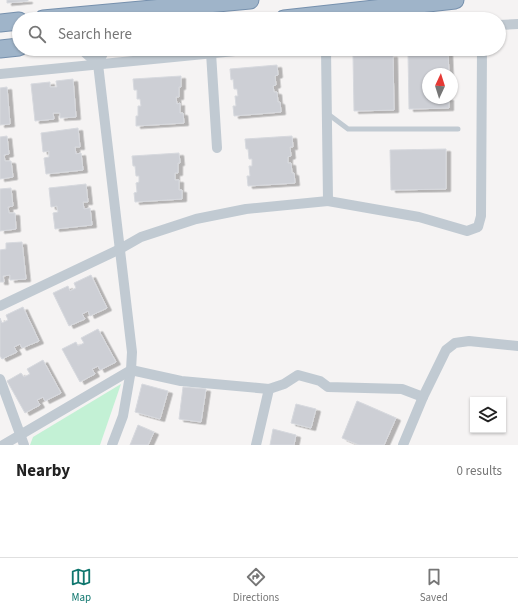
<!DOCTYPE html>
<html lang="en">
<head>
<meta charset="utf-8">
<style>
  :root { --surface:#fff; --page:#f6f6f6; --text:#222; --muted:#767676; --line:#e0e0e0; --accent:#0f766e }
  body { margin:0; font-family:"Source Sans 3",sans-serif; background:var(--page); color:var(--text) }
  .controls { position:absolute; right:12px; bottom:12px; display:grid; overflow:hidden; border-radius:0px; box-shadow:0 1px 3px #0004 }
  .controls button { width:36px; height:36px; display:grid; place-items:center; padding:0; border:0; border-bottom:1px solid var(--line); background:var(--surface); color:var(--text); font:20px sans-serif }
  .compass { position:absolute; left:422px; top:68px; width:36px; height:36px; border-radius:50%; background:var(--surface); box-shadow:0 1px 3px #0004; rotate:4deg }
  .list { margin:0; padding:0; list-style:none }
  h2 { display:flex; justify-content:space-between; align-items:center; height:52px; margin:0; padding:0 16px; font-size:17px }
  h2 small { font-size:13px; font-weight:400; color:var(--muted) }
  .icon { flex:none; width:22px; height:22px; fill:none; stroke:currentColor; stroke-width:2; stroke-linecap:round; stroke-linejoin:round }
  .map { position:relative; flex:none; width:518px; height:445px; overflow:hidden }
  .search { position:absolute; background:var(--surface); box-shadow:0 1px 3px #0004; left:12px; right:12px; top:12px; height:44px; display:flex; align-items:center; gap:10px; box-sizing:border-box; padding:0 14px; border-radius:22px; color:var(--muted); font-size:15px }
  .sheet { height:112px; background:var(--surface) }
  nav { display:flex; justify-content:space-around; align-items:center; box-sizing:border-box; height:56px; border-top:1px solid var(--line); background:var(--surface); font-size:11px; color:var(--muted) }
  nav a { display:grid; justify-items:center; gap:2px }
  nav .on { color:var(--accent) }
  .map>svg:first-child { display:block }
  .green { fill:#c3f1d5 }
  .building { fill:#cdcfd5; stroke:#d7d9de; filter:url(#shadow) }
  .lines { fill:none; stroke-linecap:round; stroke-linejoin:round }
  .trunk-casing { stroke:#7690ad; stroke-width:19 }
  .service { stroke:#c1cad2; stroke-width:5 }
  .minor { stroke:#c1cad2; stroke-width:10 }
  .trunk { stroke:#9fb4c9; stroke-width:17 }
</style>
</head>
<body>
<div class="map">
<svg width="518" height="445" viewBox="0 0 518 445">
  <defs>
    <filter id="shadow"><feDropShadow dx="4.5" dy="2.5" stdDeviation="0" flood-color="#0004"/></filter>
  </defs>
  <rect width="100%" height="100%" fill="#f5f3f3"/>
  <path class="green" d="M121,384L100,445H30L33,437Z"/>
  <g class="building">
    <path d="M7,0H28V1L7,3Z"/>
    <path d="M448,53L449,74H428V98H449V108L409,109L408,54Z"/>
    <path d="M393,55L394,110L354,111L353,56Z"/>
    <path d="M277,65L278,75L275,76L276,85L273,86L274,92H277L278,102H280L281,112L234,116L233,106H236L235,96H238L237,89H234L233,79L231,80L230,69Z"/>
    <path d="M181,76V87H179V97H176L177,104L180,103V113H183L184,123L136,126V116H138V106H141L140,99H137V90H134L133,79Z"/>
    <path d="M73,79L76,117L60,118V113H53L54,119L35,121L31,84L50,82V87H57L56,81Z"/>
    <path d="M7,87L10,124L0,125V88Z"/>
    <path d="M78,128L80,147H75L76,154L81,153L83,170L46,174L44,158L49,157V151L43,152L41,133Z"/>
    <path d="M7,136L9,154L4,155L5,161H11L13,177L0,179V137Z"/>
    <path d="M292,136L293,147H290L291,156L288,157V163H291L292,173H294L295,183L248,186L247,176H250L249,166H252V159H249L248,149H246L245,139Z"/>
    <path d="M446,149V189L391,190L390,150Z"/>
    <path d="M179,153L180,163H178V173H175V180H179V190H182V199L135,202L134,193L137,192L136,183L139,182V176H136L135,166H133L132,156Z"/>
    <path d="M86,184L88,202H83L84,209L90,208L92,225L55,229L53,213L58,212L57,206L51,207L49,188Z"/>
    <path d="M11,188L13,206L8,207L9,213H15L16,229L0,231V189Z"/>
    <path d="M22,242L26,279L10,280V275L3,276L4,282H0V250L6,249V243Z"/>
    <path d="M91,275L107,308L90,316L88,311L82,314L85,319L69,326L53,293L68,286L70,291L76,288L74,283Z"/>
    <path d="M23,307L39,341L22,348L20,344L14,347L17,352L2,359L0,356V318L2,323L8,320L6,315Z"/>
    <path d="M98,329L116,362L100,370L98,366L92,369L95,374L80,382L62,349L76,342L78,346L84,343L81,338Z"/>
    <path d="M43,360L61,393L45,401L43,397L37,400L40,405L25,413L7,381L21,373L24,377L30,374L27,369Z"/>
    <path d="M142,384L168,391L160,419L135,412Z"/>
    <path d="M183,387L206,389L201,422L179,419Z"/>
    <path d="M357,401L396,418L384,445H359L342,438Z"/>
    <path d="M296,404L316,409L311,428L291,423Z"/>
    <path d="M138,425L154,432L148,445H130Z"/>
    <path d="M273,429L296,435L294,445H270Z"/>
  </g>
  <g class="lines">
    <g class="trunk-casing">
      <g id="trunk">
        <path d="M43,19L250,0"/>
        <path d="M284,19L455,0"/>
        <path d="M0,23L19,21"/>
        <path d="M0,49L19,47"/>
      </g>
    </g>
    <path class="service" d="M328,114L348,129H458"/>
    <g class="minor">
      <path d="M499,25L518,24"/>
      <path d="M81,49L98,64"/>
      <path d="M105,49L98,64L132,352L131,370L123,416L112,445"/>
      <path d="M211,53L217,148"/>
      <path d="M0,74L256,49"/>
      <path d="M328,201L419,217L467,231L478,227L481,216L482,49"/>
      <path d="M0,306L120,249L141,237L196,219L246,209L328,201L326,49"/>
      <path d="M0,379L24,445"/>
      <path d="M3,445L131,370L181,381L269,389L284,384L298,375L320,381L328,387L402,389L423,397"/>
      <path d="M256,445L269,389"/>
      <path d="M403,445L423,397L446,350L455,343L469,341L518,346"/>
    </g>
    <use href="#trunk" class="trunk"/>
  </g>
</svg>
<div class="controls">
<button><svg class="icon" aria-label="layers" viewBox="0 0 24 24"><path d="M12 4l9 5-9 5-9-5zM3 14l9 5 9-5"/></svg></button>
</div>
<svg class="compass" viewBox="-18 -18 36 36"><path d="M0-13l5 13h-10z" fill="#e53935"/><path d="M0 13l5-13h-10z" fill="#767676"/></svg>
<div class="search"><svg class="icon" aria-label="search" viewBox="0 0 24 24"><circle cx="10" cy="10" r="6"/><path d="M15 15l6 6"/></svg>Search here</div>
</div>
<section class="sheet">
<h2>Nearby<small>0 results</small></h2>
<ul class="list">
</ul>
</section>
<nav>
<a class="on"><svg class="icon" aria-label="map" viewBox="0 0 24 24"><path d="M3 6l6-2 6 2 6-2v14l-6 2-6-2-6 2zM9 4v14M15 6v14"/></svg>Map</a>
<a><svg class="icon" aria-label="directions" viewBox="0 0 24 24"><path d="M12 3l9 9-9 9-9-9zM9 14v-3h6M13 9l2 2-2 2"/></svg>Directions</a>
<a><svg class="icon" aria-label="saved" viewBox="0 0 24 24"><path d="M7 4h10v16l-5-4-5 4z"/></svg>Saved</a>
</nav>
</body>
</html>
